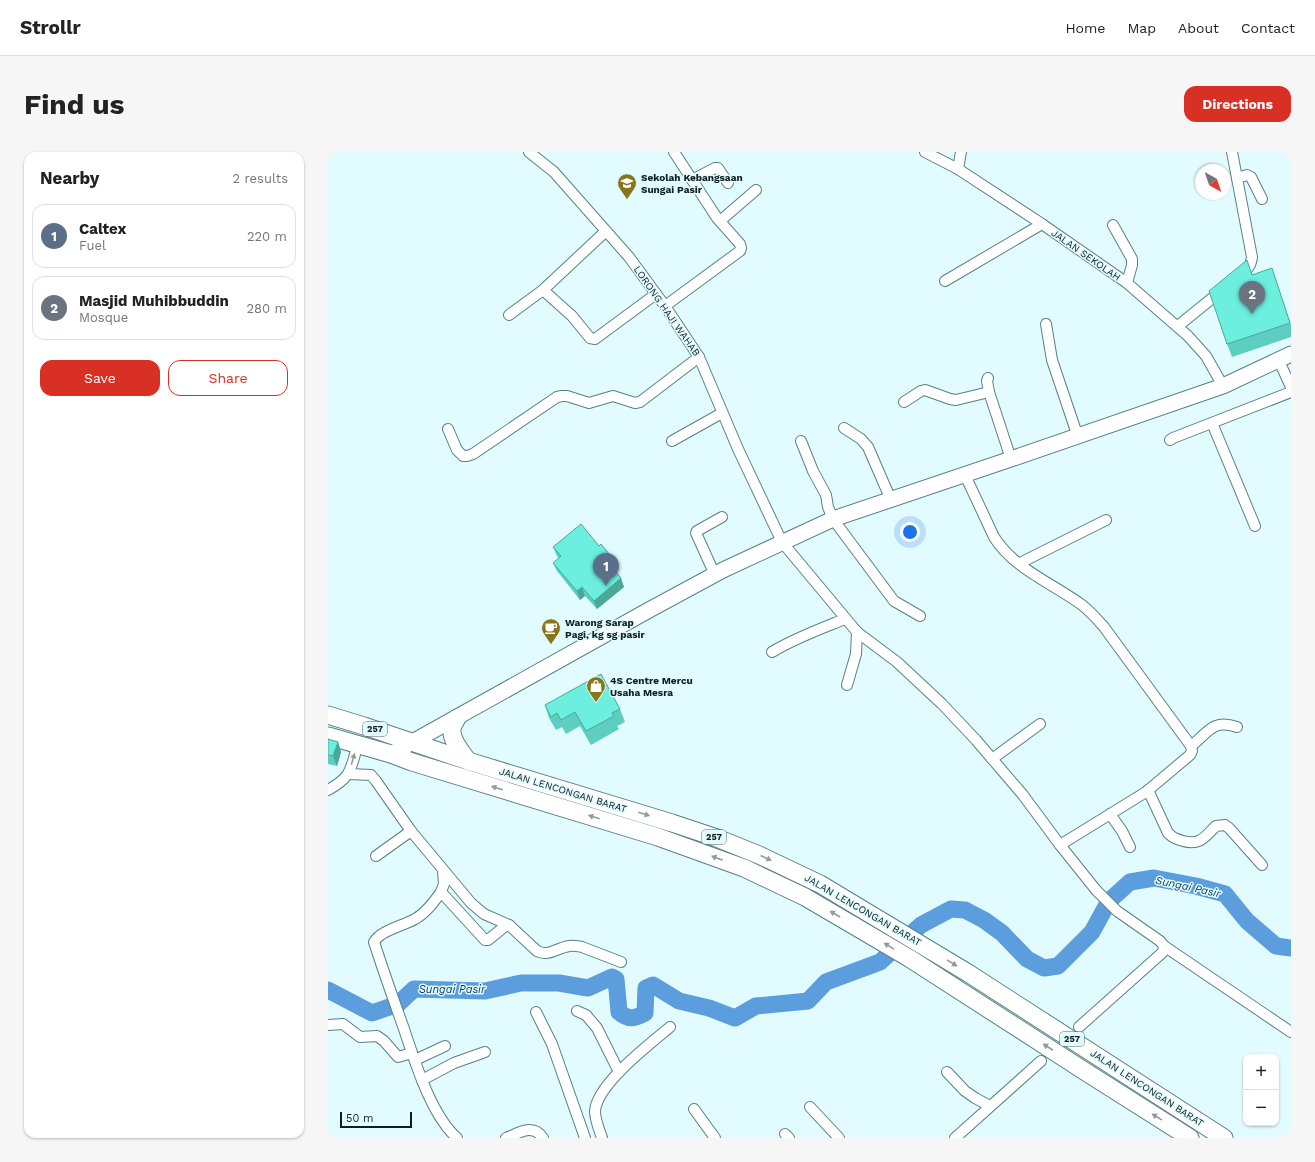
<!DOCTYPE html>
<html lang="en">
<head>
<meta charset="utf-8">
<style>
  :root { --surface:#fff; --page:#f6f6f6; --text:#222; --muted:#767676; --line:#e0e0e0; --accent:#d93025 }
  body { margin:0; font-family:"Work Sans",sans-serif; background:var(--page); color:var(--text) }
  .controls { position:absolute; right:12px; bottom:12px; display:grid; overflow:hidden; border-radius:8px; box-shadow:0 1px 3px #0004 }
  .controls button { width:36px; height:36px; display:grid; place-items:center; padding:0; border:0; border-bottom:1px solid var(--line); background:var(--surface); color:var(--text); font:20px sans-serif }
  .compass { position:absolute; left:867px; top:12px; width:36px; height:36px; border-radius:50%; background:var(--surface); box-shadow:0 1px 3px #0004; rotate:140deg }
  .scale { position:absolute; left:12px; bottom:10px; width:72px; box-sizing:border-box; padding-left:4px; border:2px solid #0e1e20; border-top:0; font-size:11px; line-height:14px; white-space:nowrap; color:#0e1e20; -webkit-text-stroke:3px #e2fbff; paint-order:stroke }
  .you { position:absolute; left:582px; top:380px; width:14px; height:14px; margin:-10px; border:3px solid #fff; border-radius:50%; background:#1a73e8; box-shadow:0 0 0 6px #1a73e833 }
  .badge { display:grid; place-items:center; width:26px; height:26px; border-radius:50%; background:var(--accent); color:#fff; font-size:13px; font-weight:700 }
  .pin { position:absolute; translate:-50% -33px; filter:drop-shadow(0 1px 2px #0008) }
  .pin::after { content:''; position:absolute; top:21px; width:14px; height:12px; background:inherit; clip-path:polygon(0 0,100% 0,50% 100%) }
  .list { margin:0; padding:0; list-style:none }
  h2 { display:flex; justify-content:space-between; align-items:center; height:52px; margin:0; padding:0 16px; font-size:17px }
  h2 small { font-size:13px; font-weight:400; color:var(--muted) }
  .list li { display:grid; grid-template-columns:26px 1fr auto; gap:12px; align-items:center; box-sizing:border-box; height:64px; margin:0 8px 8px; padding:0 8px; border:1px solid var(--line); border-radius:12px }
  .list b { display:block; font-size:15px; white-space:nowrap }
  .list p { margin:0; font-size:13px; white-space:nowrap; color:var(--muted) }
  .list em { font-size:13px; font-style:normal; color:var(--muted) }
  .actions { display:flex; gap:8px; padding:12px 16px }
  .actions a { flex:1; padding:9px 0; border:1px solid var(--accent); border-radius:12px; text-align:center; font-size:14px; color:var(--accent) }
  .actions .main { background:var(--accent); color:#fff }
  .map { position:relative; flex:none; width:963px; height:986px; overflow:hidden; border-radius:12px }
  header { display:flex; align-items:center; gap:24px; box-sizing:border-box; height:56px; padding:0 20px; background:var(--surface); border-bottom:1px solid var(--line) }
  header strong { font-size:19px }
  nav { display:flex; gap:22px; margin-inline-start:auto; font-size:14px }
  .intro { display:flex; align-items:center; justify-content:space-between; box-sizing:border-box; height:96px; padding:0 24px }
  h1 { margin:0; font-size:28px }
  .button { padding:10px 18px; border-radius:12px; background:var(--accent); color:#fff; font-size:14px; font-weight:700 }
  main { display:flex; gap:24px; padding:0 24px }
  aside { flex:1; background:var(--surface); border-radius:12px; box-shadow:0 1px 3px #0004 }
  .map>svg:first-child { display:block }
  .lines { fill:none; stroke-linecap:round; stroke-linejoin:round }
  .river { stroke:#5c9dde; stroke-width:17 }
  .minor-casing { stroke:#598086; stroke-width:12 }
  .secondary-casing { stroke:#598086; stroke-width:17 }
  .trunk-casing { stroke:#598086; stroke-width:19 }
  .minor { stroke:#fff; stroke-width:10 }
  .secondary { stroke:#fff; stroke-width:15 }
  .trunk { stroke:#fff; stroke-width:17 }
  .wall { fill:#5dcebf }
  .shaded-wall { fill:#4ca79b }
  .building { fill:#6cefde; stroke:#4ca79b }
  .oneway { fill:#939a9b }
  .labels { text-anchor:middle; dominant-baseline:central; stroke-width:3; stroke-linejoin:round; paint-order:stroke }
  .shield { fill:#e2fbff; stroke:#4e6063; stroke-width:1 }
  .shield-label { font-size:9px; font-weight:bold; fill:#0e1e20 }
  .poi-label { font-size:10px; font-weight:bold; fill:#0e1e20; stroke:#e2fbff; text-anchor:start }
  .street-label { font-size:10px; fill:#0e1e20; stroke:#e2fbff }
  .water-label { font-size:11px; font-style:italic; fill:#02345e; stroke:#e2fbff }
</style>
</head>
<body>
<header>
<strong>Strollr</strong>
<nav><a>Home</a><a>Map</a><a>About</a><a>Contact</a></nav>
</header>
<div class="intro"><h1>Find us</h1><a class="button">Directions</a></div>
<main>
<aside>
<h2>Nearby<small>2 results</small></h2>
<ul class="list">
<li><span class="badge" style="background:#5c6f8a">1</span><div><b>Caltex</b><p>Fuel</p></div><em>220 m</em></li>
<li><span class="badge" style="background:#6b7280">2</span><div><b>Masjid Muhibbuddin</b><p>Mosque</p></div><em>280 m</em></li>
</ul>
<div class="actions"><a class="main">Save</a><a>Share</a></div>
</aside>
<div class="map">
<svg width="963" height="986" viewBox="0 0 963 986">
  <rect width="100%" height="100%" fill="#e2fbff"/>
  <g class="lines">
    <path class="river" d="M0,838L44,861L70,852L86,837L157,839L193,831H231L260,836L284,825L288,827L291,860C301,868 306,867 317,861L318,836L325,833L351,849L381,856L407,866L428,854L480,849L498,830L552,810L593,773L623,757L637,758L656,768L674,781L699,807L716,816L730,814L764,780L781,749L802,730L826,726L868,734L897,742L919,769L948,794L963,796"/>
    <g class="minor-casing">
      <g id="minor">
        <path d="M201,0L226,20L301,105L337,154L371,205L410,297L454,390L529,480L569,510L614,552L648,588L695,643L732,693L768,738L789,759L832,789L836,794L835,800L751,875"/>
        <path d="M597,0L630,17L714,72L799,131L860,184L878,204L895,234"/>
        <path d="M904,0L924,105C923,114 919,118 912,123"/>
        <path d="M630,17L633,0"/>
        <path d="M909,26L919,23L923,25L934,47"/>
        <path d="M364,28L387,16H390L400,31"/>
        <path d="M392,69L428,38"/>
        <path d="M785,73L804,107V113L799,131"/>
        <path d="M617,129L714,72"/>
        <path d="M215,138L244,164L262,186L267,187L328,142"/>
        <path d="M337,154L412,99L413,96L412,92L389,66L346,0"/>
        <path d="M181,163L215,138L278,79"/>
        <path d="M718,172L724,208L750,285"/>
        <path d="M850,174L893,139"/>
        <path d="M951,209L963,235"/>
        <path d="M660,226L659,229L661,240L683,307"/>
        <path d="M576,250L593,239L597,238L622,247L628,248L661,240"/>
        <path d="M884,271L927,374"/>
        <path d="M516,276L533,287L540,295L563,348"/>
        <path d="M120,277L129,298L135,304H139L145,302L229,245L234,244H239L261,251L285,244L307,251L312,250L371,205"/>
        <path d="M842,288L845,286L963,240"/>
        <path d="M344,289L394,261"/>
        <path d="M473,289L485,319L498,343L500,355L505,367L566,449L592,464"/>
        <path d="M637,323L666,385C686,417 724,431 754,453C762,459 769,467 776,475L863,594L864,599L862,603L818,640L732,693"/>
        <path d="M692,411L778,368"/>
        <path d="M387,423L368,381L369,379L394,365"/>
        <path d="M444,500C467,486 492,477 517,467"/>
        <path d="M519,533L528,502L529,480"/>
        <path d="M863,594C881,580 884,567 909,575"/>
        <path d="M664,607L712,572"/>
        <path d="M21,622L43,623L48,629L83,679L143,751L156,762L181,773"/>
        <path d="M0,638C25,624 22,617 30,592"/>
        <path d="M820,638L840,681C845,686 848,687 855,689C873,694 877,684 888,674L897,673L901,676L934,713"/>
        <path d="M782,662L794,679L802,695"/>
        <path d="M48,704L83,679"/>
        <path d="M115,719L116,732L113,740L157,788H160L176,775L181,773L209,799C220,805 229,796 241,794C245,793 249,794 254,795L293,810"/>
        <path d="M113,740C106,750 98,761 87,767C75,774 53,778 46,790L47,793C56,821 66,849 76,877C87,910 103,963 129,986"/>
        <path d="M836,794L963,880"/>
        <path d="M249,859L258,863L269,876L291,920"/>
        <path d="M208,860L224,892L257,986"/>
        <path d="M0,873L15,872L32,885L49,884L56,889L70,905L84,901"/>
        <path d="M87,908L117,894"/>
        <path d="M619,920L637,939L647,946L662,954"/>
        <path d="M94,928L126,911L157,900"/>
        <path d="M482,955L511,986"/>
        <path d="M366,957L387,986"/>
        <path d="M457,982L461,986"/>
        <path d="M178,986C191,981 205,971 215,986"/>
        <path d="M274,986C271,977 267,968 267,959C269,932 321,893 342,875"/>
        <path d="M627,986L713,909"/>
      </g>
    </g>
    <g class="secondary-casing">
      <path id="secondary" d="M63,602L321,458L395,418L505,367L683,307L895,234L963,202"/>
    </g>
    <g class="trunk-casing">
      <g id="trunk">
        <path d="M0,563L36,574L140,609L344,671L389,686L431,703L492,732L640,821L896,986"/>
        <path d="M129,566C127,570 124,574 124,578C123,589 134,600 140,609"/>
        <path d="M0,584L63,602L84,610L330,685L416,716L477,745L581,806L761,922L862,986"/>
      </g>
    </g>
    <use href="#minor" class="minor"/>
    <use href="#secondary" class="secondary"/>
    <use href="#trunk" class="trunk"/>
  </g>
  <g class="wall">
    <path d="M924,122L948,129L963,173V185L904,205L899,192Z"/>
    <path d="M225,395L290,416L286,419L296,435L269,457L257,444L252,448L229,419L225,411L231,406L229,404Z"/>
    <path d="M217,553L292,557L297,570L289,574L291,577L263,593L252,574L238,582L234,575L228,578L221,566Z"/>
    <path d="M0,587L10,590L13,600L9,614L0,612Z"/>
  </g>
  <g class="shaded-wall">
    <path d="M286,408L290,416L284,421L281,412Z"/>
    <path d="M293,426L296,435L269,457L266,449Z"/>
    <path d="M254,435L257,444L252,448L249,439Z"/>
    <path d="M10,590L13,600L9,614L5,604Z"/>
  </g>
  <g class="building">
    <path d="M919,108L924,123L944,116L962,171L899,192L881,139Z"/>
    <path d="M253,372L271,394L273,392L286,408L281,412L293,426L266,449L254,435L249,439L225,411L233,404L225,395Z"/>
    <path d="M273,522L292,557L284,561L286,564L258,579L247,560L233,568L229,561L223,565L217,553Z"/>
    <path d="M0,587L10,590L5,604L0,603Z"/>
  </g>
  <defs><path id="oneway-solid" d="M-6-.8H1V-3.2L6.5 0L1 3.2V.8H-6Z"/></defs>
  <g class="oneway">
    <use href="#oneway-solid" transform="translate(25 607) rotate(-74)"/>
    <use href="#oneway-solid" transform="translate(169 636) rotate(-163)"/>
    <use href="#oneway-solid" transform="translate(316 662) rotate(17)"/>
    <use href="#oneway-solid" transform="translate(266 665) rotate(-163)"/>
    <use href="#oneway-solid" transform="translate(389 706) rotate(-159)"/>
    <use href="#oneway-solid" transform="translate(438 706) rotate(25)"/>
    <use href="#oneway-solid" transform="translate(507 762) rotate(-150)"/>
    <use href="#oneway-solid" transform="translate(561 794) rotate(-149)"/>
    <use href="#oneway-solid" transform="translate(624 811) rotate(32)"/>
    <use href="#oneway-solid" transform="translate(720 895) rotate(-147)"/>
    <use href="#oneway-solid" transform="translate(829 965) rotate(-148)"/>
  </g>
  <defs>
    <g id="school-pin" transform="scale(1)"><path d="M0 17L-7.5 6A9.5 9.5 0 1 1 7.5 6Z" fill="#887619" stroke="#e2fbff"/><path d="M0-5L7-2L0 1L-7-2ZM-4 1L0 2.5L4 1V4Q0 6-4 4Z" fill="#fff"/></g>
    <g id="cafe-pin" transform="scale(1)"><path d="M0 17L-7.5 6A9.5 9.5 0 1 1 7.5 6Z" fill="#887619" stroke="#e2fbff"/><path d="M-5.5-4.5H6V0H3Q3 3.5 0 3.5H-2.5Q-5.5 3.5-5.5 0ZM3-3.2v2h1.7v-2ZM-6 4.5H4V6H-6Z" fill="#fff"/></g>
    <g id="shop-pin" transform="scale(1)"><path d="M0 17L-7.5 6A9.5 9.5 0 1 1 7.5 6Z" fill="#887619" stroke="#e2fbff"/><path d="M-5-2.5h2.3a2.7 3.5 0 0 1 5.4 0H5L5.5 6h-11ZM-1.5-2.5h3a1.5 2.3 0 0 0-3 0Z" fill="#fff"/></g>
  </defs>
  <g fill-rule="evenodd">
    <use href="#school-pin" x="299" y="31"/>
    <use href="#cafe-pin" x="223" y="476"/>
    <use href="#shop-pin" x="268" y="534"/>
  </g>
  <g class="labels">
    <g class="shield">
      <rect x="35" y="570" width="24" height="14" rx="3"/>
      <rect x="374" y="678" width="24" height="14" rx="3"/>
      <rect x="732" y="880" width="24" height="14" rx="3"/>
    </g>
    <g class="shield-label">
      <text x="47" y="577">257</text>
      <text x="386" y="685">257</text>
      <text x="744" y="887">257</text>
    </g>
    <g class="poi-label">
      <text x="313" y="25">Sekolah Kebangsaan<tspan x="313" dy="12">Sungai Pasir</tspan></text>
      <text x="237" y="470">Warong Sarap<tspan x="237" dy="12">Pagi, kg sg pasir</tspan></text>
      <text x="282" y="528">4S Centre Mercu<tspan x="282" dy="12">Usaha Mesra</tspan></text>
    </g>
    <g class="street-label">
      <text transform="translate(758 103) rotate(35)">JALAN SEKOLAH</text>
      <text transform="translate(339 159) rotate(55)">LORONG HAJI WAHAB</text>
      <text transform="translate(235 638) rotate(17)">JALAN LENCONGAN BARAT</text>
      <text transform="translate(535 758) rotate(30)">JALAN LENCONGAN BARAT</text>
      <text transform="translate(819 936) rotate(33)">JALAN LENCONGAN BARAT</text>
    </g>
    <g class="water-label">
      <text transform="translate(860 735) rotate(12)">Sungai Pasir</text>
      <text x="124" y="837">Sungai Pasir</text>
    </g>
  </g>
</svg>
<div class="controls">
<button>+</button>
<button>−</button>
</div>
<svg class="compass" viewBox="-18 -18 36 36"><path d="M0-13l5 13h-10z" fill="#e53935"/><path d="M0 13l5-13h-10z" fill="#767676"/></svg>
<div class="scale">50 m</div>
<div class="you"></div>
<div class="pin badge" style="left:278px;top:434px;background:#5c6f8a">1</div>
<div class="pin badge" style="left:924px;top:162px;background:#6b7280">2</div>
</div>
</main>
</body>
</html>
